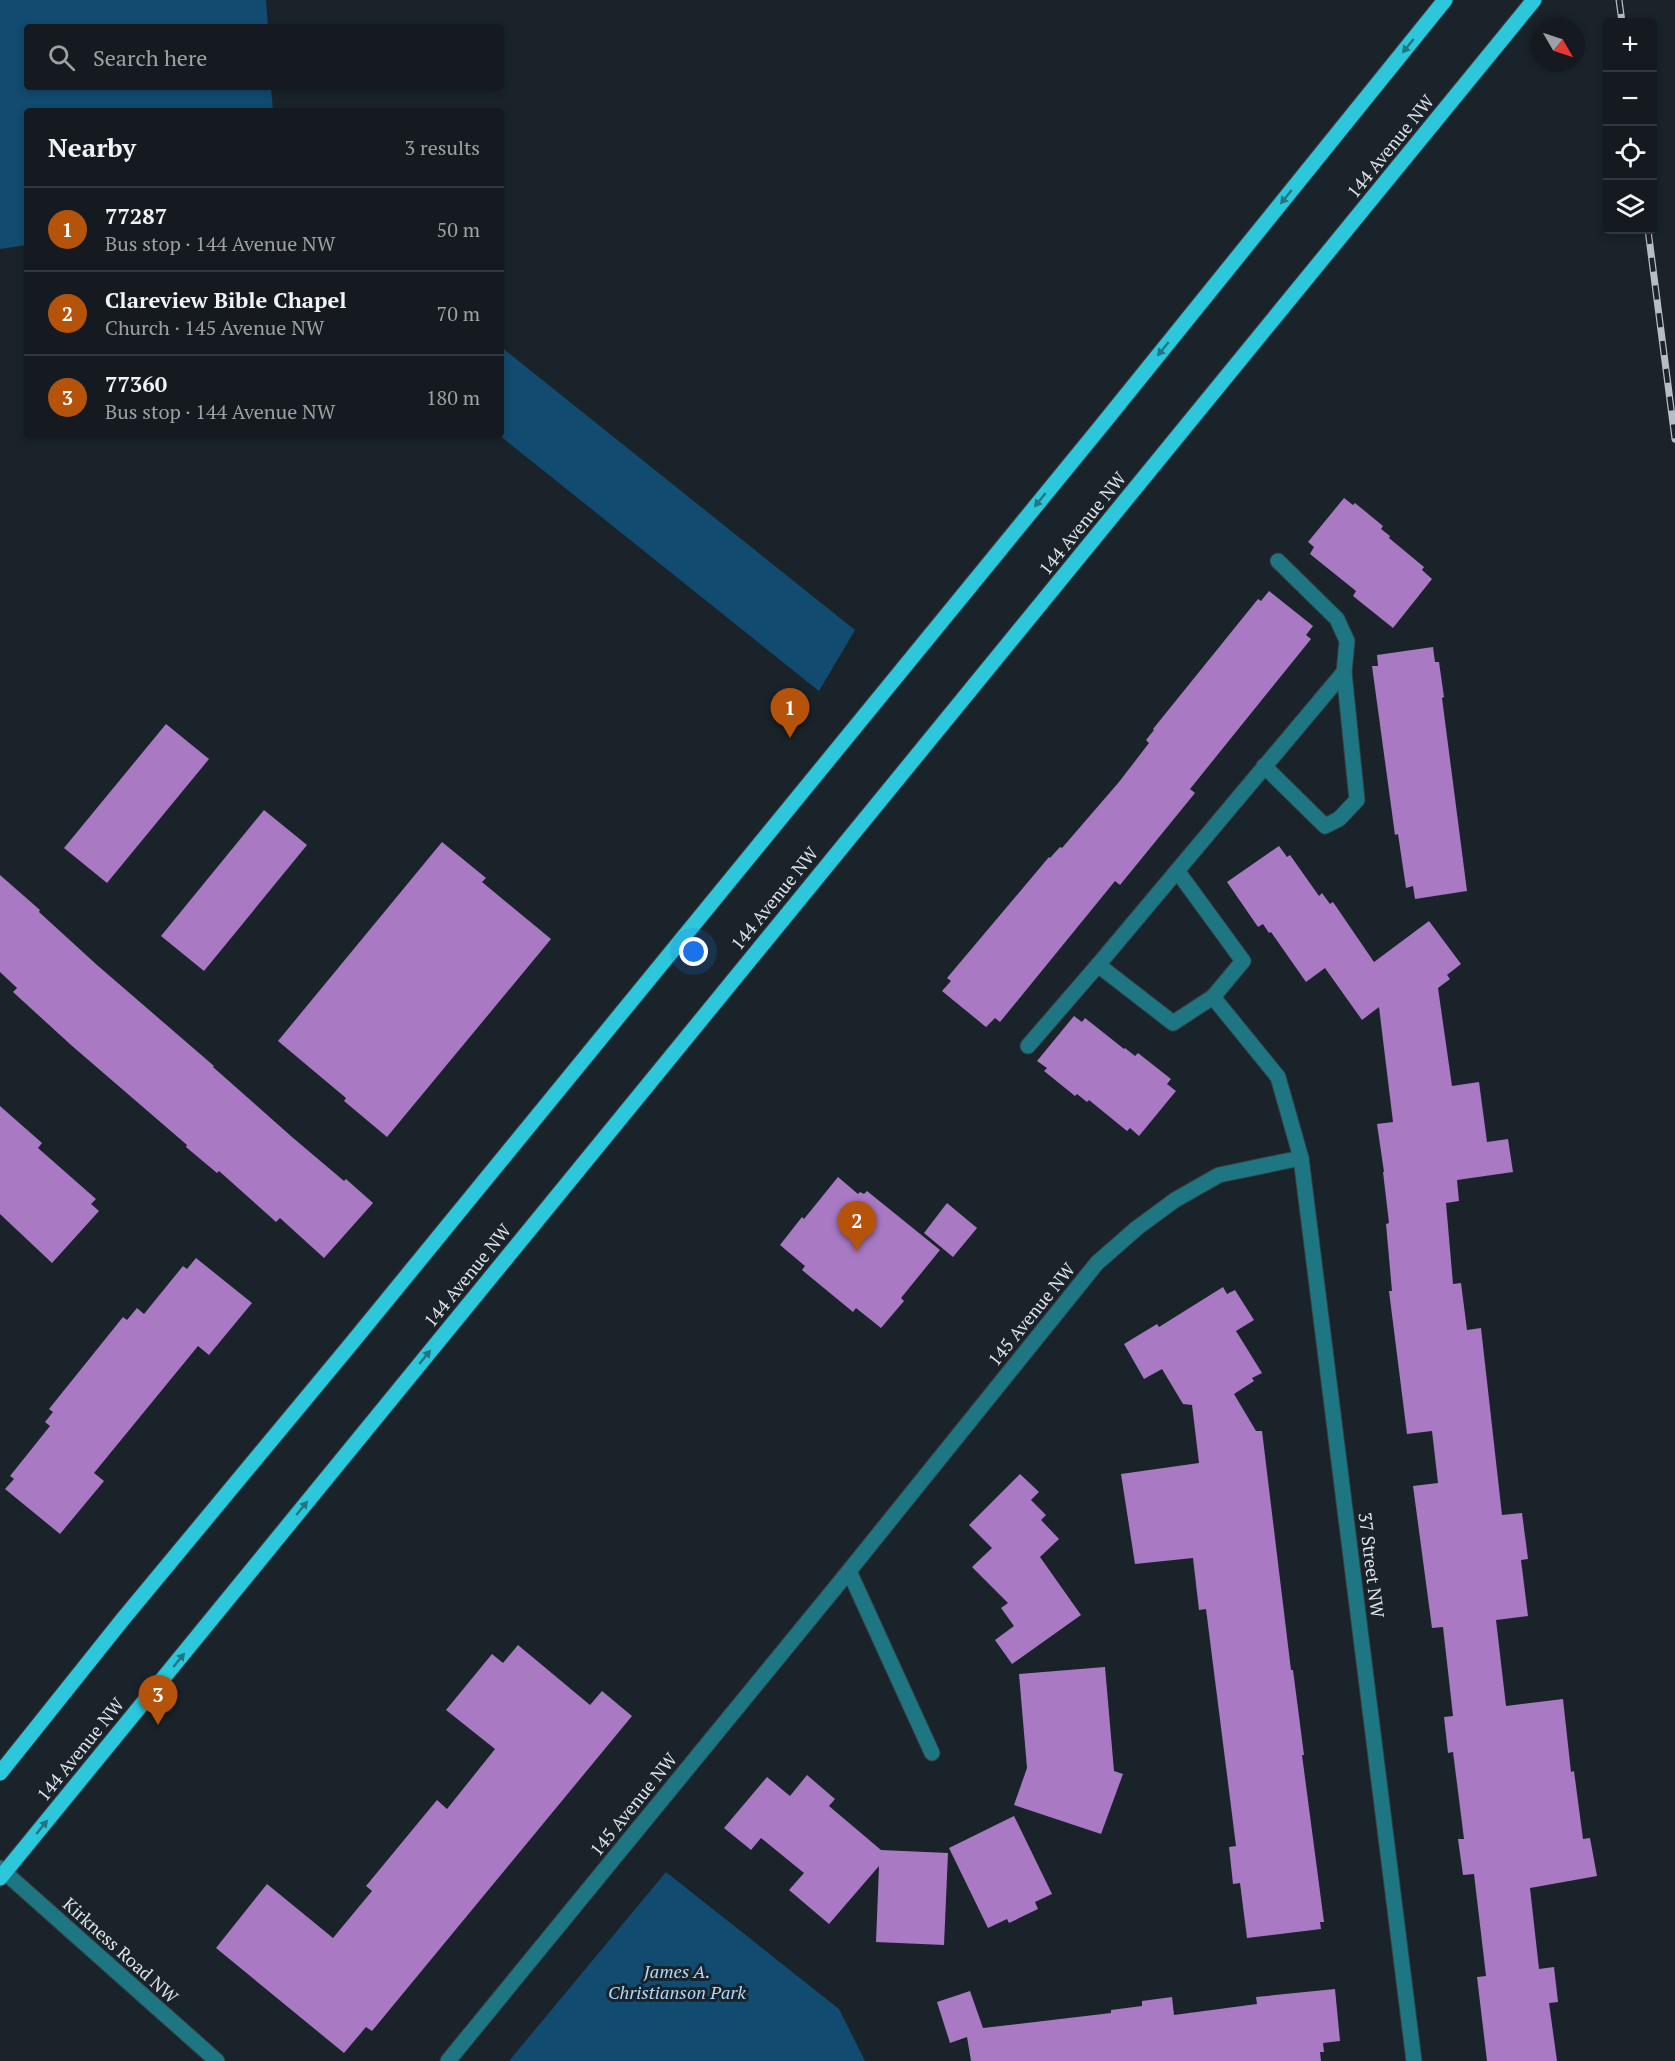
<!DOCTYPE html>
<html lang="en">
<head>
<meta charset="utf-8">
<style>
  :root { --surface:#141a20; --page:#1d2329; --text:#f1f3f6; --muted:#9da1a5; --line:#33383e; --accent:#b45309 }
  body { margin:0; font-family:"PT Serif",serif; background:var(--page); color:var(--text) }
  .controls { position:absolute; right:18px; top:18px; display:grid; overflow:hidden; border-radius:6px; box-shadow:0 3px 9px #0003 }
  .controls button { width:54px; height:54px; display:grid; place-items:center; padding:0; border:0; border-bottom:2px solid var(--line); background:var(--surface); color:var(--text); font:30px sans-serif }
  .compass { position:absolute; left:1531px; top:18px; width:54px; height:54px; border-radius:50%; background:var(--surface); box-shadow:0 3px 9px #0003; rotate:129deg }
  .you { position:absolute; left:694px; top:952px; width:21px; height:21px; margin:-15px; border:4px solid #fff; border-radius:50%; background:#1a73e8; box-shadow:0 0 0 9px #1a73e833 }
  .badge { display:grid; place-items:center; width:39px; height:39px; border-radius:50%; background:var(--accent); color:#fff; font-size:20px; font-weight:700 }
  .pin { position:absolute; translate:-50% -50px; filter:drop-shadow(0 2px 3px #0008) }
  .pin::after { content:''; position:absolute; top:32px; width:21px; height:18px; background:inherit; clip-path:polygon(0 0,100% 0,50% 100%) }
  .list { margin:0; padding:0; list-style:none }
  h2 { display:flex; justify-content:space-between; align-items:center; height:78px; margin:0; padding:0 24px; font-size:26px }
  h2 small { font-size:20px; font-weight:400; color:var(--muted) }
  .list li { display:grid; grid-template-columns:39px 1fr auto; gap:18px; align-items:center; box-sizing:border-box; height:84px; padding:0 24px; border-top:2px solid var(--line) }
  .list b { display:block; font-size:22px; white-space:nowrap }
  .list p { margin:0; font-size:20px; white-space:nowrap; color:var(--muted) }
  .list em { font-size:20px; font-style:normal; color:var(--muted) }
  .icon { flex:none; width:33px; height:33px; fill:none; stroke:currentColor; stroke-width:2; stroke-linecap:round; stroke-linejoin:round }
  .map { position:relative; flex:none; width:1675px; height:2061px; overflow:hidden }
  .search { position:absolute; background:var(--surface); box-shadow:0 3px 9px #0003; left:24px; top:24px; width:480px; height:66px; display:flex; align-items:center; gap:15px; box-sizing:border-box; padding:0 21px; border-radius:6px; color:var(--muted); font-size:22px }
  .panel { position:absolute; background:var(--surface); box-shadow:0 3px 9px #0003; left:24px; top:108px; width:480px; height:330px; border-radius:6px }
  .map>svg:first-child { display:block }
  .green { fill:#114b6f }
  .building { fill:#a979c4 }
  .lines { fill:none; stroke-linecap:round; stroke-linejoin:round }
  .minor-casing { stroke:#353e45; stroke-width:17 }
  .major-casing { stroke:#353e45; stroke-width:17 }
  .minor { stroke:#1d7682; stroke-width:15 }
  .major { stroke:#2dc7db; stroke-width:15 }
  .rail-casing { stroke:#b7bec3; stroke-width:7 }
  .rail { stroke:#1a232a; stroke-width:4.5; stroke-dasharray:14; stroke-linecap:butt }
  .oneway { fill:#247582 }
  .labels { text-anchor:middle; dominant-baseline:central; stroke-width:6; stroke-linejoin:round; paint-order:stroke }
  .street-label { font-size:18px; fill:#dee4e9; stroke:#1a232a }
  .park-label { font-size:18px; font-style:italic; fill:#b0d8f7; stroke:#1a232a }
</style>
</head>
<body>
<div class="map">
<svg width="1675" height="2061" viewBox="0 0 1675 2061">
  <rect width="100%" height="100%" fill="#1a232a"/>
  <g class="green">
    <path d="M0,0H266L268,27H27V87H271L273,111H27V245L0,249Z"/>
    <path d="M501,347L855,630L819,691L499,435H501Z"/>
    <path d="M666,1872L839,2009L865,2061H509Z"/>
  </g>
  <g class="building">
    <path d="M1344,498L1353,505L1355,503L1383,526L1381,529L1390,536L1389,538L1424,567L1422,570L1432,579L1393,628L1353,596L1356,591L1310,554L1314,547L1308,542Z"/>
    <path d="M1269,591L1313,626L1306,635L1311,639L1190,789L1195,793L1120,885L1115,881L1000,1022L995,1018L986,1027L942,991L951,981L947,978L1049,857L1050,858L1060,847L1062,848L1119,782L1149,743L1146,740L1154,730L1153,729L1258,599L1261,601Z"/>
    <path d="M1433,647L1435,662H1439L1444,697L1442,698L1467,891L1415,899L1413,886L1406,888L1398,834L1395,835L1372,666H1378L1377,655Z"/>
    <path d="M166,724L209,759L107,883L64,848Z"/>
    <path d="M264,810L307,845L204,971L161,936Z"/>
    <path d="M442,842L486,878L482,882L551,939L387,1137L344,1101L346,1098L278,1041Z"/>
    <path d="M1279,846L1287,857L1290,855L1319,896L1322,893L1330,904L1333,902L1374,962L1429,921L1461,964L1447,975L1450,979L1438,988L1452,1086L1479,1082L1487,1142L1508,1139L1513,1172L1457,1180L1459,1201L1446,1203L1453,1284L1461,1283L1467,1330L1481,1328L1502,1515L1522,1513L1528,1559L1521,1560L1528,1616L1496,1620L1506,1706L1563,1699L1571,1772L1574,1771L1583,1839L1590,1838L1597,1876L1530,1888L1539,1969L1554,1967L1558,2002L1549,2003L1557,2061H1487L1477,1977L1486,1976L1474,1874L1463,1875L1458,1839H1464L1453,1752L1448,1753L1444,1717L1453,1716L1443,1627L1432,1628L1413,1486L1438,1483L1432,1431L1407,1434L1389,1291H1392L1386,1224L1389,1223L1383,1172H1384L1377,1124L1393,1122L1379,1007L1362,1020L1325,968L1306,982L1271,932L1269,933L1263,924L1258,927L1227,882Z"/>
    <path d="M0,875L40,910L39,912L97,965L214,1066L213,1067L292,1137L344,1181L346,1179L373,1203L324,1258L280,1218L276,1222L219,1171L217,1173L186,1147L187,1145L71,1045L13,992L17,988L0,972Z"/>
    <path d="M1074,1016L1082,1022L1085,1018L1124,1049L1125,1048L1135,1056L1138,1053L1171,1079L1167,1084L1176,1091L1139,1136L1130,1128L1127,1131L1089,1100L1087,1102L1077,1094L1075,1096L1044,1071L1047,1068L1037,1061Z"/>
    <path d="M0,1106L42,1143L38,1148L96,1199L91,1204L99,1211L52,1263L0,1214Z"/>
    <path d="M838,1177L858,1194L860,1192L864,1194L867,1191L940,1250L901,1298L904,1301L881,1328L856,1308L853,1312L802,1270L805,1266L780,1245L802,1217L804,1219Z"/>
    <path d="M947,1203L977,1228L953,1257L924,1233Z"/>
    <path d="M196,1258L252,1303L209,1355L198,1346L94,1473L104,1481L60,1534L5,1489L14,1479L10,1476L50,1426L45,1422L53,1412L49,1409L123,1317L127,1320L137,1308L144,1314L183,1266L187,1269Z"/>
    <path d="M1223,1287L1227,1294L1235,1290L1254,1320L1236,1331L1262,1373L1252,1378L1254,1381L1234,1394L1256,1431H1262L1291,1670H1293L1304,1755H1302L1324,1922H1320L1321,1929L1247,1938L1240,1883L1233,1884L1229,1847L1236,1846L1206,1609L1199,1610L1193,1558L1135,1564L1121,1474L1199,1463L1192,1405L1183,1404L1162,1369L1144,1379L1124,1344L1157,1324L1159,1327Z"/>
    <path d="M1020,1474L1039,1492L1031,1500L1046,1515L1041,1520L1059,1539L1040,1557L1081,1615L1012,1664L995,1640L1014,1626L1001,1608L1008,1603L972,1567L992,1548L969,1525Z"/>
    <path d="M518,1645L590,1705L602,1691L632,1716L372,2031L366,2027L344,2053L216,1948L267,1884L333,1938L372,1891L366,1886L437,1800L447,1809L495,1749L446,1710L492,1654L503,1663Z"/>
    <path d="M1105,1667L1114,1771L1123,1774L1101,1834L1014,1805L1027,1768L1019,1674Z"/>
    <path d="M807,1775L835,1799L829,1806L881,1850L948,1853L944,1945L876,1942L879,1866L829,1924L789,1890L804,1873L761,1838L751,1850L724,1828L767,1777L790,1796Z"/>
    <path d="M1014,1816L1052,1894L1035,1902L1038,1909L1009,1923L1007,1919L988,1928L949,1848Z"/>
    <path d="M1335,1989L1340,2041L1323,2043L1324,2052H1320L1321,2061H971L967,2037L950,2043L937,2002L970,1991L983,2028L1111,2013V2010L1142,2006V2001L1172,1997L1174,2015L1257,2004L1256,1997Z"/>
  </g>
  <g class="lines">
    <g class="minor-casing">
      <g id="minor">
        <path d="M1278,561L1337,619L1347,641L1344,672L1098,965L1173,1023L1213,997L1278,1077L1301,1158L1414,2061"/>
        <path d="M1264,766L1325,826L1339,819L1357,800L1344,672"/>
        <path d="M1178,872L1243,961L1213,997"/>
        <path d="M1028,1046L1098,965"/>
        <path d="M849,1571L932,1753"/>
        <path d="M0,1868L217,2061"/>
        <path d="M448,2061L849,1571L1097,1263L1137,1228L1175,1200L1219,1175L1301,1158"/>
      </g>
    </g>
    <g class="major-casing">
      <g id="major">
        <path d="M0,1773L123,1619L351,1344L1102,425L1445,0"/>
        <path d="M0,1878L1534,0"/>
      </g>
    </g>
    <use href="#minor" class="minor"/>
    <use href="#major" class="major"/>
    <g class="rail-casing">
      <g id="rail">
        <path d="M1619,0L1622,22"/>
        <path d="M1648,230L1675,439"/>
      </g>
    </g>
    <use href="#rail" class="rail"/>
  </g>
  <defs><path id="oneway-solid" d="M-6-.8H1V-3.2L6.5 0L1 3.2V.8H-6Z" transform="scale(1.5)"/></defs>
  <g class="oneway">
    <use href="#oneway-solid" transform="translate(1408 46) rotate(129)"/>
    <use href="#oneway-solid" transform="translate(1286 197) rotate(129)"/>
    <use href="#oneway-solid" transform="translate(1163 349) rotate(129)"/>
    <use href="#oneway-solid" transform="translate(1040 500) rotate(129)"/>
    <use href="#oneway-solid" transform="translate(425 1357) rotate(-51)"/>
    <use href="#oneway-solid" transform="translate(302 1508) rotate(-51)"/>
    <use href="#oneway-solid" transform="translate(179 1660) rotate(-51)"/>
    <use href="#oneway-solid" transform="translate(42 1827) rotate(-51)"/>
  </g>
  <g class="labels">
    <g class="street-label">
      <text transform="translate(1390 146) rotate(-51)">144 Avenue NW</text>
      <text transform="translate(1082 523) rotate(-51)">144 Avenue NW</text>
      <text transform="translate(774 898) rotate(-51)">144 Avenue NW</text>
      <text transform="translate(467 1275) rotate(-51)">144 Avenue NW</text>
      <text transform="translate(1031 1314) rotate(-51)">145 Avenue NW</text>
      <text transform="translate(1372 1565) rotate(83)">37 Street NW</text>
      <text transform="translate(80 1749) rotate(-51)">144 Avenue NW</text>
      <text transform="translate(633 1804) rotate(-51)">145 Avenue NW</text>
      <text transform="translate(121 1950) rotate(42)">Kirkness Road NW</text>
    </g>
    <g class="park-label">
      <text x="677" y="1971">James A.<tspan x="677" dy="21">Christianson Park</tspan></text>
    </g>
  </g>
</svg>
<div class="controls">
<button>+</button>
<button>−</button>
<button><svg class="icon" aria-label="locate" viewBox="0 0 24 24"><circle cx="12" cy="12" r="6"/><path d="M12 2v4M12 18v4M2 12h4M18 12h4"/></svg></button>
<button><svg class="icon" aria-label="layers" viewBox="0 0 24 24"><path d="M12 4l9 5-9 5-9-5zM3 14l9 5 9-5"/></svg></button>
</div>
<svg class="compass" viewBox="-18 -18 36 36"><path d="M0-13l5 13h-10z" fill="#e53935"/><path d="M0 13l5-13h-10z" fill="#9da1a5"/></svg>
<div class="you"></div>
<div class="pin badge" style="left:790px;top:738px">1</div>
<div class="pin badge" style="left:857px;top:1251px">2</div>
<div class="pin badge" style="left:158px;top:1725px">3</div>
<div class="search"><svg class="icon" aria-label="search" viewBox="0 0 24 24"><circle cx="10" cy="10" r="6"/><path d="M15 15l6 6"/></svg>Search here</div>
<section class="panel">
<h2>Nearby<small>3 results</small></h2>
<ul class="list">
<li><span class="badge">1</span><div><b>77287</b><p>Bus stop · 144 Avenue NW</p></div><em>50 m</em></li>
<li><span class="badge">2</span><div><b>Clareview Bible Chapel</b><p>Church · 145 Avenue NW</p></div><em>70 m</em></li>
<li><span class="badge">3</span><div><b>77360</b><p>Bus stop · 144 Avenue NW</p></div><em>180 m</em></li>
</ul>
</section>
</div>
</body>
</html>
